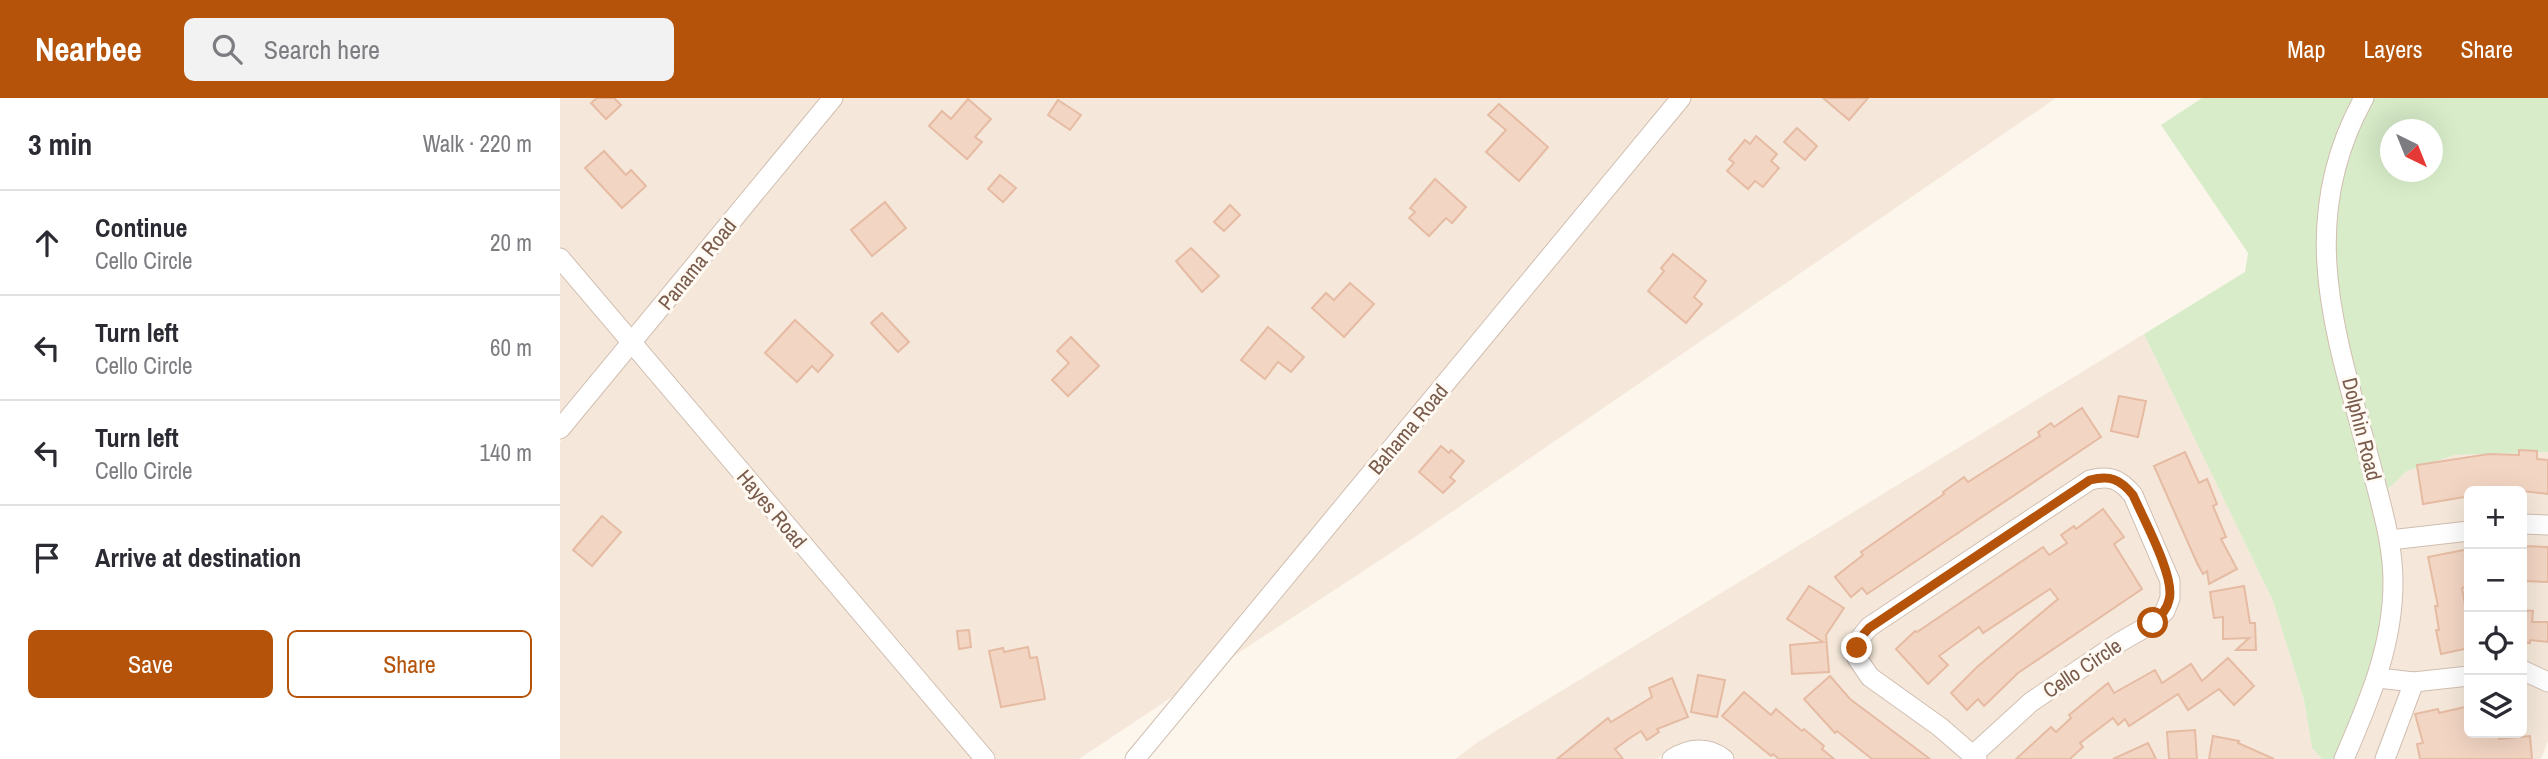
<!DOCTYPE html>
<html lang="en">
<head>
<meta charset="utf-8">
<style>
  :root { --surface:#fff; --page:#f2f2f3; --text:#2b2b33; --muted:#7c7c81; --line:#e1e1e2; --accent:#b45309 }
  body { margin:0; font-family:"Archivo Narrow",sans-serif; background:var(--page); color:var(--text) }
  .controls { position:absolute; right:21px; bottom:21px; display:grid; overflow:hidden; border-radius:10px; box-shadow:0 7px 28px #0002 }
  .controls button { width:63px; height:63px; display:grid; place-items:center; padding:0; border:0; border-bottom:2px solid var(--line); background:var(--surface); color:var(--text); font:35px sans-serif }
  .compass { position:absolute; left:1820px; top:21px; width:63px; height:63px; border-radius:50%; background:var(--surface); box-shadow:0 7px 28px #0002; rotate:137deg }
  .stop { position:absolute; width:21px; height:21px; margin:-16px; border:5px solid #b45309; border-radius:50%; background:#fff }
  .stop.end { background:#b45309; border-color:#fff; box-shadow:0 2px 7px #0008 }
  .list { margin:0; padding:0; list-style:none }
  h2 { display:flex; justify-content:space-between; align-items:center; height:91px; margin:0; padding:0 28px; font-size:30px }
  h2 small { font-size:23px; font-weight:400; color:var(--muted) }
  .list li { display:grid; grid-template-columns:46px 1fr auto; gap:21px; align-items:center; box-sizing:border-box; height:105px; padding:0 28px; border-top:2px solid var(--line) }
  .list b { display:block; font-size:26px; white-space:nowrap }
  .list p { margin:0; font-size:23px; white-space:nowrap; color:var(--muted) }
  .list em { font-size:23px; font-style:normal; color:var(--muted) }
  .actions { display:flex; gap:14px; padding:21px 28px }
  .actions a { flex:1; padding:16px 0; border:2px solid var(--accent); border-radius:10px; text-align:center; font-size:24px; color:var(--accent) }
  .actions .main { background:var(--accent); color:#fff }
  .icon { flex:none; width:38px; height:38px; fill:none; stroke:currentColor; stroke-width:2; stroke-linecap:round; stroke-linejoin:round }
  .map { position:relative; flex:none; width:1988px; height:661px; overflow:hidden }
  header { display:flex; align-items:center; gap:42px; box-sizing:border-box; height:98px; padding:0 35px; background:var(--accent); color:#fff }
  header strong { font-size:33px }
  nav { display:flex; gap:38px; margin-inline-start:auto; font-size:24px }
  .search { width:490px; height:63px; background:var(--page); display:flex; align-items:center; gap:18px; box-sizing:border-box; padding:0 24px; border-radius:10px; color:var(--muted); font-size:26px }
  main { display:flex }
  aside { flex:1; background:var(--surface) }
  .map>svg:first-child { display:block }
  .residential { fill:#f5e8da }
  .green { fill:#d8ecc9; fill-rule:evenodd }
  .building { fill:#f3d5c3; stroke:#e6bba3; stroke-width:2 }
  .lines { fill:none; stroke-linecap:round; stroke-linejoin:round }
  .minor-casing { stroke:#d1beb0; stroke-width:21 }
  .minor { stroke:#fff; stroke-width:19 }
  .route { stroke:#b45309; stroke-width:9 }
  .labels { text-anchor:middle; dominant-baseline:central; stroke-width:6; stroke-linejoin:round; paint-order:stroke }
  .street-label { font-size:21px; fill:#7a5c4d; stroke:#fffaf3 }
</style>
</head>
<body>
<header>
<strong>Nearbee</strong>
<div class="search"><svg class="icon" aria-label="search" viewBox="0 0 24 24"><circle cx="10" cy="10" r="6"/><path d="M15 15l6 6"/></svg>Search here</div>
<nav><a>Map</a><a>Layers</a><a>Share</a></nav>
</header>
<main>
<aside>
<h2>3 min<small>Walk · 220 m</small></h2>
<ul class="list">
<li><svg class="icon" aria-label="ahead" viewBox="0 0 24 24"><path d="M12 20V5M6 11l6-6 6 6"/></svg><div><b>Continue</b><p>Cello Circle</p></div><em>20 m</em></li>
<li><svg class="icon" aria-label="left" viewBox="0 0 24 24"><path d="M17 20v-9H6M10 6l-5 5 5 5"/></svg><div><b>Turn left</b><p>Cello Circle</p></div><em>60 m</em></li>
<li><svg class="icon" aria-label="left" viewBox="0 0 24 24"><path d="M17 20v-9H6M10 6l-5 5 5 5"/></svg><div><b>Turn left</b><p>Cello Circle</p></div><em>140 m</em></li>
<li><svg class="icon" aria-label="arrive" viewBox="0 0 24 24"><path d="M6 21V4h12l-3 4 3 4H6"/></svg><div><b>Arrive at destination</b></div></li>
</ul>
<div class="actions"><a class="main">Save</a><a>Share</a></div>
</aside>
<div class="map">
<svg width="1988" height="661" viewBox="0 0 1988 661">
  <rect width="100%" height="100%" fill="#fdf6ec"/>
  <g class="residential">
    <path d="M0,0H262L70,234L0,149Z"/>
    <path d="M284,0H1111L618,595L519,661H435L81,246Z"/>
    <path d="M1132,0H1496L855,439L666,563Z"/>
    <path d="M0,172L60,245L0,318Z"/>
    <path d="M1584,236L1713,503L1744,602L1752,650L1762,661H1427L1424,658L1477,610L1617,504L1553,372L1290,547L1407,661H1175L1161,650L1117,648L1097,661H895L918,644Z"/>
    <path d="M71,258L415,661H0V344Z"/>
    <path d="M1988,354V419L1962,418V393H1909V425L1836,434L1826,393L1847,373L1895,357Z"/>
    <path d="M1552,388L1567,401L1603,484L1602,498L1598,508L1588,518L1412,646L1315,573L1305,559L1308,544L1315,536L1534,390Z"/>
    <path d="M1962,434L1988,435V575L1962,564Z"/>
    <path d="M1909,441V570L1855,576L1850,574L1849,576L1828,573L1839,449Z"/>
    <path d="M1962,580L1988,592V643L1981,661H1833L1860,591L1909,586V635H1962Z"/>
    <path d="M1823,588L1843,590L1816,661H1793Z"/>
  </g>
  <g class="green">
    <path d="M1642,0H1794L1759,116L1757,149L1759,183L1820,433L1825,497V514L1812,571L1775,661H1762L1752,650L1744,602L1713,503L1584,236L1685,174L1688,155L1601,27Z"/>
    <path d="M1814,0H1988V354L1895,357L1847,373L1826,393L1782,223L1772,150L1780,85L1792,46ZM1830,32H1872V74H1830Z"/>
  </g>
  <g class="building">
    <path d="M37,0H54L61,7L46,21L31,5Z"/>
    <path d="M1263,0H1308L1289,22Z"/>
    <path d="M408,1L431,21L415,39L422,44L407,61L369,28L382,13L391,21Z"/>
    <path d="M498,2L521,17L510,32L488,17Z"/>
    <path d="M939,6L988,49L959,83L926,54L946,32L928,17Z"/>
    <path d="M1237,30L1257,48L1245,62L1224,44Z"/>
    <path d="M1196,38L1217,56L1211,63L1219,70L1203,89L1195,83L1188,91L1167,73L1174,65L1169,61L1185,42L1190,46Z"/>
    <path d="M44,53L66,77L71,72L86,88L62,110L25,70Z"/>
    <path d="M440,77L456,90L443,104L428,91Z"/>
    <path d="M875,81L906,109L892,125L886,120L869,138L849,120L855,114L850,110Z"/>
    <path d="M325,104L346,130L312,158L291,132Z"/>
    <path d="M670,107L680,117L664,133L654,124Z"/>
    <path d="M631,150L659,178L642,194L616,163Z"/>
    <path d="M1113,156L1146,183L1134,199L1142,206L1126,225L1088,193L1104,173L1101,170Z"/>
    <path d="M790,185L814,206L784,239L752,210L766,195L774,202Z"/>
    <path d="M322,215L349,244L338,254L311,225Z"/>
    <path d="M235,222L273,257L258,274L252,268L237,284L205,255Z"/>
    <path d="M708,229L744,259L731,274L718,264L705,281L681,262Z"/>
    <path d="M511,239L539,268L508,298L492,282L509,265L497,253Z"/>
    <path d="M1559,298L1586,303L1578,339L1551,333Z"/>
    <path d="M1522,310L1541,339L1307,496L1302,490L1291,499L1275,479L1303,457L1301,454L1384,396L1383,394L1404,379L1408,384L1480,338L1478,334L1491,325L1494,329Z"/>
    <path d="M881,348L889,355L891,352L904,363L890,379L895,383L883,395L859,374Z"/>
    <path d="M1959,352L1977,353V361L1988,362V396L1962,393H1909V398L1904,399L1863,406L1857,367L1929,356L1959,357Z"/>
    <path d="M1625,354L1639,385L1647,381L1657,406L1653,408L1666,439L1661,441L1677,471L1649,486L1647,473L1643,476L1637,465L1594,368Z"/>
    <path d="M1543,411L1564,439L1554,446L1582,491L1458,575L1424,608L1418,601L1407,612L1391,595L1417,569L1498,501L1490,491L1423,535L1419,529L1379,558L1388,567L1368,586L1336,551L1355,533L1357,534L1483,449L1489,457L1507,445L1501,437L1514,428L1516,431Z"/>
    <path d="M42,418L61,434L32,468L13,452Z"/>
    <path d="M1962,448L1988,449V484L1962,483Z"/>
    <path d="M1909,451V488L1902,490L1909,530V550L1881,556L1876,532H1879L1875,508H1878L1868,459Z"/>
    <path d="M1249,488L1284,510L1266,537L1269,574L1232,576L1230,547L1263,544L1227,521Z"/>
    <path d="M1684,488L1690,525H1695L1696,552H1676L1689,540L1663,541V519L1654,520L1650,494Z"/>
    <path d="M1962,512L1973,513L1972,524H1988V544L1970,542V545L1962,544Z"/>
    <path d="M409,532L411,549L399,551L397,533Z"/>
    <path d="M468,549L470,560L477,559L485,601L441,609L429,553L443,550L444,554Z"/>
    <path d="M1668,560L1694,588L1674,607L1659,591L1628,612L1618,596L1569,628L1565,621L1558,627L1553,620L1520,645L1523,649L1510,661H1456L1491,629L1496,634L1511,620L1509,617L1548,585L1554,595L1595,572L1602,585L1631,566L1642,583Z"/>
    <path d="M1138,577L1165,582L1157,619L1131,614Z"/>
    <path d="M1270,578L1290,601L1370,661H1312L1277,633L1275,635L1244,601Z"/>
    <path d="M1112,580L1128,619L1097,631L1099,634L1087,642L1081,633L1070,640L1055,651L1063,661H997L1048,620L1051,624L1092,599L1089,590Z"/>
    <path d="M1184,594L1211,617L1216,611L1242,633L1244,631L1264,648L1262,651L1274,661H1219L1213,656L1211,658L1162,618Z"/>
    <path d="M1905,609L1911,638L1929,635H1938L1939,641L1970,638L1972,661H1860L1857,646L1863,645L1855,616L1878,611L1879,615Z"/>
    <path d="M1635,632L1637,661H1609L1607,634Z"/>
    <path d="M1653,638L1679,643L1678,645L1714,661H1649Z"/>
    <path d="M1588,645L1596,661H1553Z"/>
  </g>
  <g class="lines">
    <g class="minor-casing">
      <g id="minor">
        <path d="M0,160L425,661"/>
        <path d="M0,331L273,0"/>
        <path d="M1962,426L1988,427"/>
        <path d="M1830,442L1909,433"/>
        <path d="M1962,572L1988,584"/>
        <path d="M1818,580L1854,584L1909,578"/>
        <path d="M1413,657L1471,604L1560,544L1593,525L1605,513L1610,500V483L1573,397C1560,381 1550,377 1530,382L1309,529L1301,539L1297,560L1310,579L1380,629L1417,661"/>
        <path d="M575,661L1121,0"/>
        <path d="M1112,661C1129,650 1148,648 1164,661"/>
        <path d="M1784,661C1809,603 1833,548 1833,484C1833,446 1822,411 1813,375C1779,244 1732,130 1804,0"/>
        <path d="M1825,661L1854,584"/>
      </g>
    </g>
    <use href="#minor" class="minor"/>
  </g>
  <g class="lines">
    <path class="route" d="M1297,550L1301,539L1309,530L1530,382C1550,377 1560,381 1573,397C1583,420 1616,480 1609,502C1607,512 1600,518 1593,525"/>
  </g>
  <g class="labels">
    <g class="street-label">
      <text transform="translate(137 166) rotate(-51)">Panama Road</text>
      <text transform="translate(848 331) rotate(-50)">Bahama Road</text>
      <text transform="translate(1802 331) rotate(76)">Dolphin Road</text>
      <text transform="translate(212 411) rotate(50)">Hayes Road</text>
      <text transform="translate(1522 570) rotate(-34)">Cello Circle</text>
    </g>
  </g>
</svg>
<div class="controls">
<button>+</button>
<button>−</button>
<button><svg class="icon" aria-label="locate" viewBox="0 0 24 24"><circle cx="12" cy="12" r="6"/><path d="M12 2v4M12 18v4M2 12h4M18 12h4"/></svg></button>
<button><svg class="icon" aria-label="layers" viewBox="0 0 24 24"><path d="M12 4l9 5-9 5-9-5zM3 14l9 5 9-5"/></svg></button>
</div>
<svg class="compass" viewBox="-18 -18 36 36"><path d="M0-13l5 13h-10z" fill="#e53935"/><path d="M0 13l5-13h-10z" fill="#7c7c81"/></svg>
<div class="stop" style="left:1593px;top:525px"></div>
<div class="stop end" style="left:1297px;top:550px"></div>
</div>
</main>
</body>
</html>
